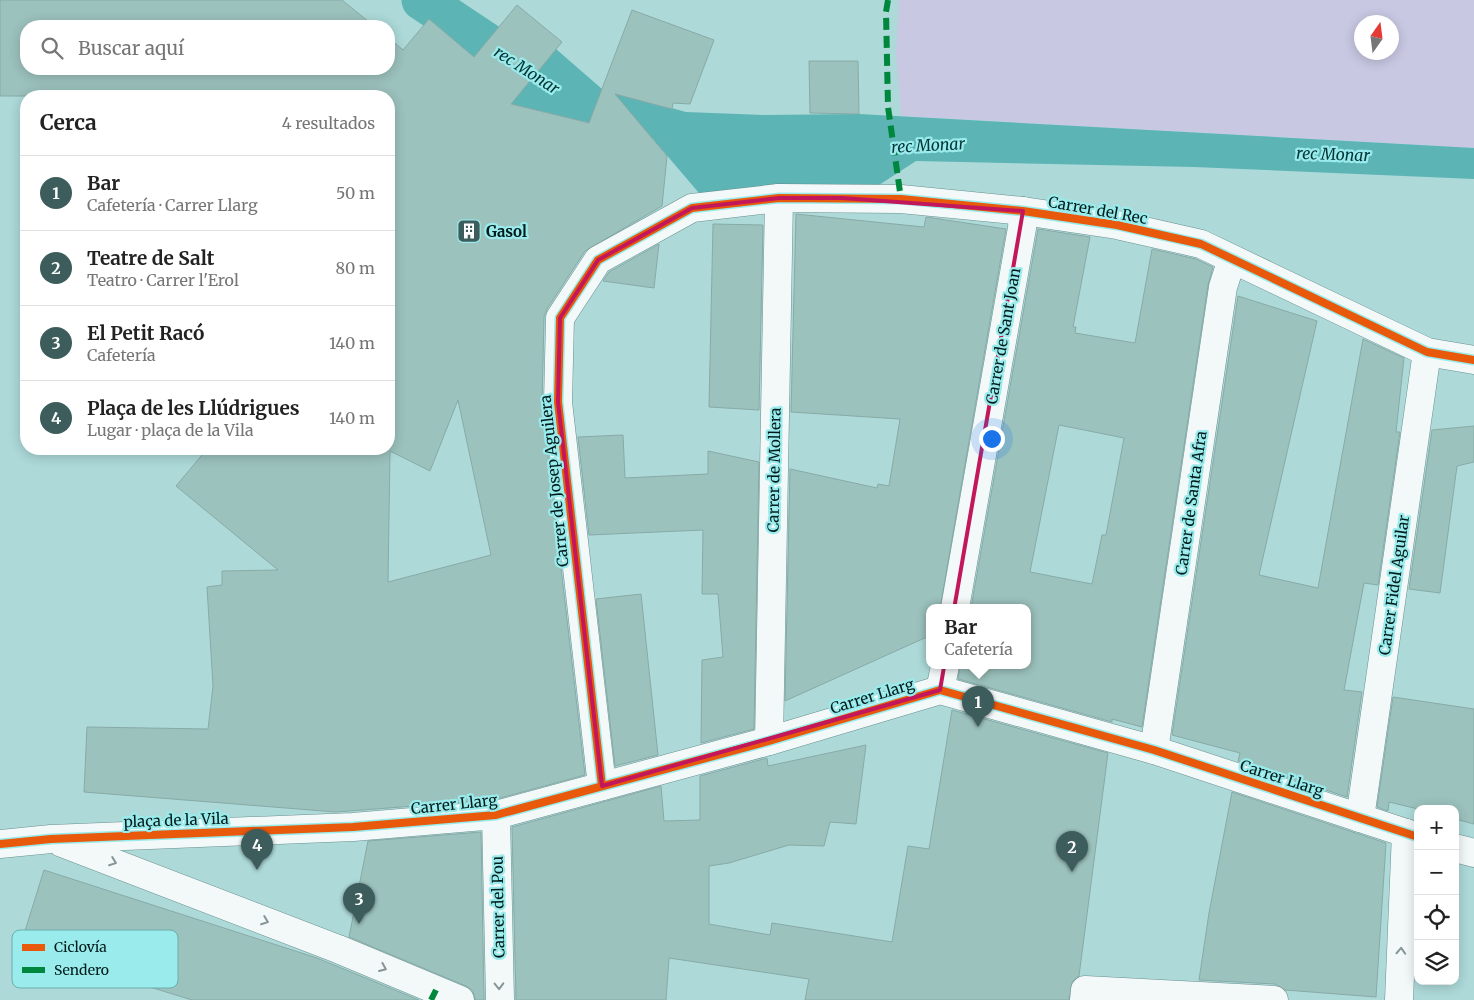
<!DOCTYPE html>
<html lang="es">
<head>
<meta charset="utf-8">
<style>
  :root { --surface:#fff; --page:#f2f2f2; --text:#222; --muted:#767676; --line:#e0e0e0; --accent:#3d5d5d }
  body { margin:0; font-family:Merriweather,serif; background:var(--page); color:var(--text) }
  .controls { position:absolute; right:15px; bottom:15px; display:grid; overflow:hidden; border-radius:10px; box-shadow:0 2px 12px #0003 }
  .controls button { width:45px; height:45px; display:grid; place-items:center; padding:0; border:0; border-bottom:1px solid var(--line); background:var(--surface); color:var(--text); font:25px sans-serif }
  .compass { position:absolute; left:1354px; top:15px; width:45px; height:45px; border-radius:50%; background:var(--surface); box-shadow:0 2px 12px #0003; rotate:14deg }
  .you { position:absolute; left:991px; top:438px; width:18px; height:18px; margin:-12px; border:4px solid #fff; border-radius:50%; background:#1a73e8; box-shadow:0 0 0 8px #1a73e833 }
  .badge { display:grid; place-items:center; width:32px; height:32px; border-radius:50%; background:var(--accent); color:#fff; font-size:16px; font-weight:700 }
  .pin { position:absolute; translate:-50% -41px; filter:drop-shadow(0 1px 2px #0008) }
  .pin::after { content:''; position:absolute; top:26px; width:18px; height:15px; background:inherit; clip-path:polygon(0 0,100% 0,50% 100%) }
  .popup { position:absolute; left:926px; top:604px; width:105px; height:65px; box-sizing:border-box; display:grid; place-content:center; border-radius:10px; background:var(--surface); filter:drop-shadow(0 1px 4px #0005); font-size:16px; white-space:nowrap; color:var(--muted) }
  .popup b { font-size:19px; color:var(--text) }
  .popup::after { content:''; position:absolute; left:50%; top:100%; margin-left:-10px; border:10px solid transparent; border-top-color:var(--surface) }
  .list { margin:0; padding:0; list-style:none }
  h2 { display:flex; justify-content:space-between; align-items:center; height:65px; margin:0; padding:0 20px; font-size:21px }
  h2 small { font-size:16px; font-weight:400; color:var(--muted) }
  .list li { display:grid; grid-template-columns:32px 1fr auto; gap:15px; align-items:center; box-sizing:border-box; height:75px; padding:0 20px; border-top:1px solid var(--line) }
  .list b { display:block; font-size:19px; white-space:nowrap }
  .list p { margin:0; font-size:16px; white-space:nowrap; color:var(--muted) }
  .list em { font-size:16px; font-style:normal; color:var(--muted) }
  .icon { flex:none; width:28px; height:28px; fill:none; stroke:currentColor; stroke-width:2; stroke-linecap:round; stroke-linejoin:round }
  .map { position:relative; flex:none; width:1474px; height:1000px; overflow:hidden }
  .search { position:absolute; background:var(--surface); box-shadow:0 2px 12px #0003; left:20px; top:20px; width:375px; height:55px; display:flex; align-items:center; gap:12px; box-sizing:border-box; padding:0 18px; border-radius:20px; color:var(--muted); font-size:19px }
  .panel { position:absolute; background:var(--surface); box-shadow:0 2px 12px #0003; left:20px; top:90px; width:375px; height:365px; border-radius:20px }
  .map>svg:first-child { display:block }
  .green { fill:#c8c8e3; fill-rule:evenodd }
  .water { fill:#5cb4b5 }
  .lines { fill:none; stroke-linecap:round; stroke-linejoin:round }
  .canal { stroke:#5cb4b5; stroke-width:41 }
  .building { fill:#9cc2bd; stroke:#88aaa6; fill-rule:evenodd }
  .minor-casing { stroke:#6a9090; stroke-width:29 }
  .minor { stroke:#f3f9f9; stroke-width:28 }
  .quiet { stroke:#00873e; stroke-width:6; stroke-dasharray:12 6; stroke-linecap:butt }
  .cycleway-casing { stroke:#9aebec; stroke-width:11 }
  .cycleway { stroke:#e8590c; stroke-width:8 }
  .oneway { stroke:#869595 }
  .marked { fill:none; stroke:#c2185b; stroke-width:4; stroke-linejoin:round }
  .labels { text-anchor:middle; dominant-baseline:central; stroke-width:4.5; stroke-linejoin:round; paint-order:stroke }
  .street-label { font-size:15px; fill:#011a1a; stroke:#9aebec }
  .poi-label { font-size:15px; font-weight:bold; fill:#011a1a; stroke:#9aebec; text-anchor:start }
  .water-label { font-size:16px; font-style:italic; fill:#003435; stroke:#9aebec }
  .key { fill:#9aebec; stroke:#6cacad; stroke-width:1 }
  .key-label { font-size:14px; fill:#011a1a }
</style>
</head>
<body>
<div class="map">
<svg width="1474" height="1000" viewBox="0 0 1474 1000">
  <rect width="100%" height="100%" fill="#add9d9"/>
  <path class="green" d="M899,0H1474V148L901,116L896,54ZM1362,22H1392V52H1362Z"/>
  <path class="water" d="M556,49L602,89L686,112L764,115L859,114L1474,148V179L1194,167L916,161L879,185L699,193L652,138L511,104Z"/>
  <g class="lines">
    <path class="canal" d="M422,0L533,74"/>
  </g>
  <g class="building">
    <path d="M0,0H342L374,26H26V69H389V38L403,50L429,19L474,57L517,5L562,42L511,104L589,123L632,10L714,40L690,104L673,103L672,109L615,94L667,156L662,206L585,251L547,309L544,317L542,404L585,775L493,800L336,812L84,792L87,727L208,729L213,686L207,587L222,585V571L278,570L176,486L207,449H389V96H0ZM458,400L491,555L388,582L390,451L430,471Z"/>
    <path d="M809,61H858L859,114L810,113Z"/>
    <path d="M796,214L924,227L926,217L1006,229L940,608H929V636L785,701L790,469L877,488L878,484L889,486L900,419L791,412Z"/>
    <path d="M713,224L763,225L759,410L709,407Z"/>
    <path d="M1038,229L1090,237L1073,327H1076L1075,333L1135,343L1152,249L1196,259L1213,267L1208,285L1142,727L1112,719V722L958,679L960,666H1027V608H971ZM1059,425L1124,438L1106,535H1102L1092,584L1030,572Z"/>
    <path d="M659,244L654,288L603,281L609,272Z"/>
    <path d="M1238,296L1317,321L1259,575L1318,588L1363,339L1404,358L1396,432H1400L1378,585L1364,583L1344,690L1362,692L1347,797L1238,761L1240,753L1172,735Z"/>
    <path d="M1474,426V462L1457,466L1440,593L1409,589L1432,430Z"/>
    <path d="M623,435L625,478L708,474V451L759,462L754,729L701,743L702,660L723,657L718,594H702L703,530L589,535L578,437Z"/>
    <path d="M641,594L658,755L615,766L596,599Z"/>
    <path d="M1393,697L1474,709V824L1455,819V809H1418L1389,802L1388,811L1377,807Z"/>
    <path d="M952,710L1108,753L1079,976L1072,982L1069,1000H805L809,979L669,958L666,1000H516L512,827L661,786L664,821L700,820V776L767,758L768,766L866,745L856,824L830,822L824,846L789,845L729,863L709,866V924L770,935L772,923L892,942L908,846L929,849Z"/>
    <path d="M1232,792L1386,843L1376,997L1285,990L1275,984L1199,980L1209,913Z"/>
    <path d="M481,832L484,1000H475L473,991L466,986L349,937L368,841Z"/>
    <path d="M44,870L317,958L419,1000H192L20,947Z"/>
  </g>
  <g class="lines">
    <g class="minor-casing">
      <g id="minor">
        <path d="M955,608L1022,228L1023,211"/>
        <path d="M940,690L945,666"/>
        <path d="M769,741L779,198"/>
        <path d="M1154,750L1223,287L1232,259"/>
        <path d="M602,786L558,402L560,318L598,260L692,208L779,198L901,199L1023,211L1117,225L1201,244L1427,352L1474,360"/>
        <path d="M496,815L500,1000"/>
        <path d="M1360,818L1427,352"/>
        <path d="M62,843L338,949L460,1000"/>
        <path d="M0,844L51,839L353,827L496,815L769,741L940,690L1154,750L1418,837"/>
        <path d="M1455,848L1474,853"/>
        <path d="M1084,1000L1085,990L1274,1000"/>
        <path d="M1399,1000L1406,833"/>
      </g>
    </g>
    <use href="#minor" class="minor"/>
    <g class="quiet">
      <path d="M888,0L886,12L888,107L901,199"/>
      <path d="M431,1000L436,990"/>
    </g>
    <g class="cycleway-casing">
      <g id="cycleway">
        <path d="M602,786L558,402L560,318L598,260L692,208L779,198L901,199L1023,211L1117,225L1201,244L1427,352L1474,360"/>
        <path d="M0,844L51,839L353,827L496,815L769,741L940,690L1154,750L1418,837"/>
      </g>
    </g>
    <use href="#cycleway" class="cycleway"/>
  </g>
  <defs><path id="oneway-chevron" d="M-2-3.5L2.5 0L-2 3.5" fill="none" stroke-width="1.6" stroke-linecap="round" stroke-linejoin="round" transform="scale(1.25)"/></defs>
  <g class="oneway">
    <use href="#oneway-chevron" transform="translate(113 862) rotate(21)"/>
    <use href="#oneway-chevron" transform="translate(265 921) rotate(21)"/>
    <use href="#oneway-chevron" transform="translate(1401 951) rotate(-87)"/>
    <use href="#oneway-chevron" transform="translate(383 968) rotate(23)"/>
    <use href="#oneway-chevron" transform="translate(499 986) rotate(89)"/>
  </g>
  <path class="marked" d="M779,198H842L1023,211L940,690L602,786L558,402L560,318L598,260L692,208Z"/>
  <defs>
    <g id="building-square" transform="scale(1.25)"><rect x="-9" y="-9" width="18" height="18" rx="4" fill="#3d5d5d" stroke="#9aebec"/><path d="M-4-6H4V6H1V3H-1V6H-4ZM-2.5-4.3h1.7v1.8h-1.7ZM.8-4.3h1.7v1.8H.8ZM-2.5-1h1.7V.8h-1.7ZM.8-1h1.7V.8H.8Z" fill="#fff"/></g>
  </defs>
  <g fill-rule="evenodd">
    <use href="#building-square" x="469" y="231"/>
  </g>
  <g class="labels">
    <g class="street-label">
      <text transform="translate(1098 210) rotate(10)">Carrer del Rec</text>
      <text transform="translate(1003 336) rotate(-80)">Carrer de Sant Joan</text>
      <text transform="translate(774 470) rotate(-89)">Carrer de Mollera</text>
      <text transform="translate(554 481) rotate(-96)">Carrer de Josep Aguilera</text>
      <text transform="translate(1191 503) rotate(-82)">Carrer de Santa Afra</text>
      <text transform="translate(1394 585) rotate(-82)">Carrer Fidel Aguilar</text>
      <text transform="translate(872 696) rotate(-17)">Carrer Llarg</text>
      <text transform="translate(1282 778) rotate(18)">Carrer Llarg</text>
      <text transform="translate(454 804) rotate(-6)">Carrer Llarg</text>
      <text transform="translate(176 820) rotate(-2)">plaça de la Vila</text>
      <text transform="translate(498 907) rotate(-91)">Carrer del Pou</text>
    </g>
    <g class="poi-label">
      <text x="486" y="231">Gasol</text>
    </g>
    <g class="water-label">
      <text transform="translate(527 70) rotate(33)">rec Monar</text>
      <text transform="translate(928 145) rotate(-3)">rec Monar</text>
      <text transform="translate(1333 154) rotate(2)">rec Monar</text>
    </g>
  </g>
  <rect x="12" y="930" width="166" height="58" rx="8" class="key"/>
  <rect x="22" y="944" width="23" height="7" fill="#e8590c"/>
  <rect x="22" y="967" width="23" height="6" fill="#00873e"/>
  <g class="key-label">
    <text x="54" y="952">Ciclovía</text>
    <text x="54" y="975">Sendero</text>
  </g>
</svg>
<div class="controls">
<button>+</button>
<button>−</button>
<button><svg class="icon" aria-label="locate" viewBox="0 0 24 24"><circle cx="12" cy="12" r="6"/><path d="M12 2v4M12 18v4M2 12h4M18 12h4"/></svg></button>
<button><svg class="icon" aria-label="layers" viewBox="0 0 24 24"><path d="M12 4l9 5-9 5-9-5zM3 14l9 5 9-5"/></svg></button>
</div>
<svg class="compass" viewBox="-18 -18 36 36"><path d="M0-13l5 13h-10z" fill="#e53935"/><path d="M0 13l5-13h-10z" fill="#767676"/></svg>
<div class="you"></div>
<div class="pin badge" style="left:978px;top:727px">1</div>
<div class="popup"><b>Bar</b>Cafetería</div>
<div class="pin badge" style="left:1072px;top:872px">2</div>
<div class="pin badge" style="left:359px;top:924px">3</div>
<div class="pin badge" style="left:257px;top:870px">4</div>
<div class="search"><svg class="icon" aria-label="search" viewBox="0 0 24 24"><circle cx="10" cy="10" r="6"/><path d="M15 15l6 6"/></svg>Buscar aquí</div>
<section class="panel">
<h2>Cerca<small>4 resultados</small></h2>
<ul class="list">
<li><span class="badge">1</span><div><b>Bar</b><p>Cafetería · Carrer Llarg</p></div><em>50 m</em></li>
<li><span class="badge">2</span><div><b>Teatre de Salt</b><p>Teatro · Carrer l'Erol</p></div><em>80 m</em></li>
<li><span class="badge">3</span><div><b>El Petit Racó</b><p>Cafetería</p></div><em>140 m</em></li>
<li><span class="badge">4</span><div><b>Plaça de les Llúdrigues</b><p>Lugar · plaça de la Vila</p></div><em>140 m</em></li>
</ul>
</section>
</div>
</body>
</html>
